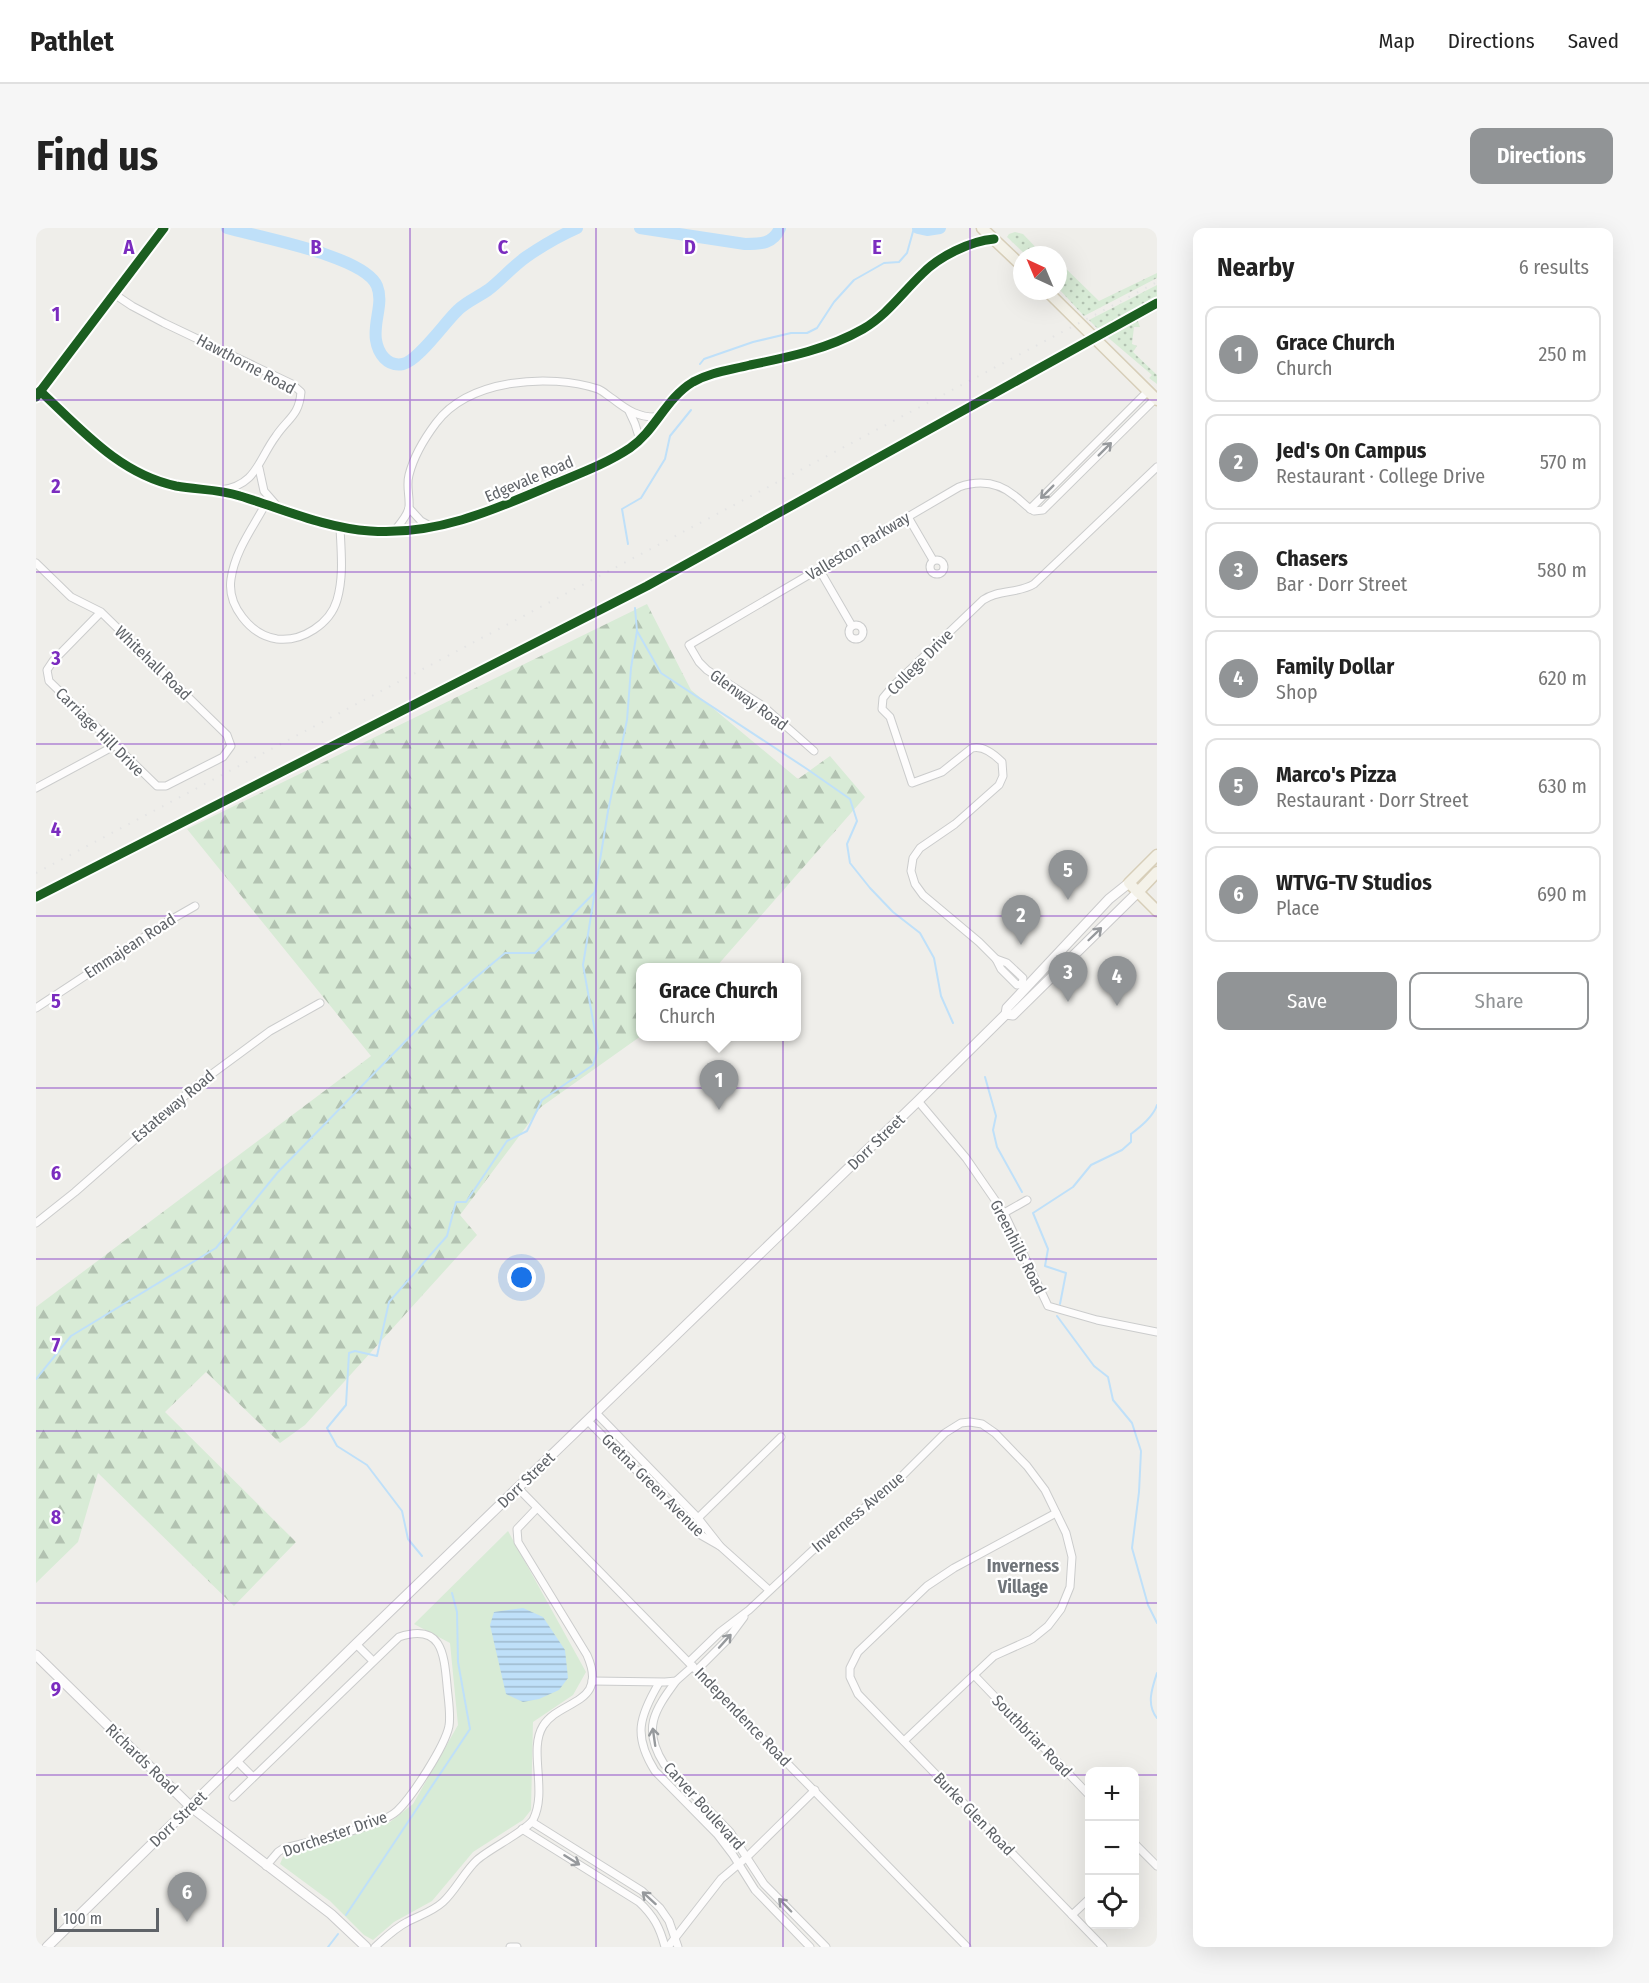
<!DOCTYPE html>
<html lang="en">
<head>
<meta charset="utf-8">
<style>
  :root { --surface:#fff; --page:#f6f6f6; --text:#222; --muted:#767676; --line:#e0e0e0; --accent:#919496 }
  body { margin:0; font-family:"Fira Sans Condensed",sans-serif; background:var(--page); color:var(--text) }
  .controls { position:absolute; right:18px; bottom:18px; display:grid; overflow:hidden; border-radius:12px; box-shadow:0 6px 24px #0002 }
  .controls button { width:54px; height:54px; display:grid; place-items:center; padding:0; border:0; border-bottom:2px solid var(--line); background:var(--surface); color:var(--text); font:30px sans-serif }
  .compass { position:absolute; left:977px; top:18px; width:54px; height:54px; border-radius:50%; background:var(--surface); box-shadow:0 6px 24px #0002; rotate:316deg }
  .scale { position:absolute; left:18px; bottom:15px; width:105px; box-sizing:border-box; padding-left:6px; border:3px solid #5f6368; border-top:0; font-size:16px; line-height:21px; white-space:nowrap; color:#5f6368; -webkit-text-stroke:4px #fff; paint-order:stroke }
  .you { position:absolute; left:486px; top:1050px; width:21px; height:21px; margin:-15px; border:4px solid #fff; border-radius:50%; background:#1a73e8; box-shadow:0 0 0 9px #1a73e833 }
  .badge { display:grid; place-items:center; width:39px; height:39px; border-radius:50%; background:var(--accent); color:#fff; font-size:20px; font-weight:700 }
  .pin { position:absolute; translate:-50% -50px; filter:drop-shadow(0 2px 3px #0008) }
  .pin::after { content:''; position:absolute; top:32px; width:21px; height:18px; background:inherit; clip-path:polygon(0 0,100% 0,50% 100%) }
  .popup { position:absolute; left:600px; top:735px; width:165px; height:78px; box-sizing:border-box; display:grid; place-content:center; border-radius:12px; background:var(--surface); filter:drop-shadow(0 2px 4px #0005); font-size:20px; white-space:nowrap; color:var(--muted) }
  .popup b { font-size:22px; color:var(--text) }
  .popup::after { content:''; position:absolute; left:50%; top:100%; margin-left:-12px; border:12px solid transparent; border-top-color:var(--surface) }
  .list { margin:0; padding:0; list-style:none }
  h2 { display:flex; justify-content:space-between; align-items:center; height:78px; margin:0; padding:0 24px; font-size:26px }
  h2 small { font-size:20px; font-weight:400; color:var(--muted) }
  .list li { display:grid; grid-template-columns:39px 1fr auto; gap:18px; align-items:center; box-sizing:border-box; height:96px; margin:0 12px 12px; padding:0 12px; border:2px solid var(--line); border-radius:12px }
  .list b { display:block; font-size:22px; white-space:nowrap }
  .list p { margin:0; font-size:20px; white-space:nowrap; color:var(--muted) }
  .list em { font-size:20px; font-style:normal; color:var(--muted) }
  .actions { display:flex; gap:12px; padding:18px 24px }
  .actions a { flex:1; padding:14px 0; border:2px solid var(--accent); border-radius:12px; text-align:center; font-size:21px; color:var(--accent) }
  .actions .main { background:var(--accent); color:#fff }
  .icon { flex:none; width:33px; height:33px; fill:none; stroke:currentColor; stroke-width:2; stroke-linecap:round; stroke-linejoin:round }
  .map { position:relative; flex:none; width:1121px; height:1719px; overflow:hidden; border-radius:12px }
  header { display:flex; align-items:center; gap:36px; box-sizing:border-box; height:84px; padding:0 30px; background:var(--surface); border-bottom:2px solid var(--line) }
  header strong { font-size:28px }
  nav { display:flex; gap:33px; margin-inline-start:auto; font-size:21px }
  .intro { display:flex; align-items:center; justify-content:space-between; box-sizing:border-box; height:144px; padding:0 36px }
  h1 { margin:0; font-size:42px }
  .button { padding:15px 27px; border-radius:12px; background:var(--accent); color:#fff; font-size:21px; font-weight:700 }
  main { display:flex; gap:36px; padding:0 36px }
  aside { flex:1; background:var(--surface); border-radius:12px; box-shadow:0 6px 24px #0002 }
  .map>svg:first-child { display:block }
  .grass { fill:url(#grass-dots) }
  .forest { fill:url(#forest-firs) }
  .park { fill:#d8ebd6 }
  .water { fill:url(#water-rules) }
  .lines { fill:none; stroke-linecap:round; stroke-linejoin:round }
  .stream { stroke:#bfe0f9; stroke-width:2 }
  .river { stroke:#bfe0f9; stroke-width:12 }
  .street-casing { stroke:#cbcccc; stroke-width:9 }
  .secondary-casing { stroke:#cacacb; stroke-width:11 }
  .primary-casing { stroke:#d7ceb8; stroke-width:13 }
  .street { stroke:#fdfcfc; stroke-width:7 }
  .secondary { stroke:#fdfcfc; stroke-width:9 }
  .primary { stroke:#f4f2e9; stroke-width:10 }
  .rail { stroke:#e4e4e4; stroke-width:2; stroke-dasharray:1.5 8; stroke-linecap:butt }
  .cycleway-casing { stroke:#fff; stroke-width:13 }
  .cycleway { stroke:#1b5e20; stroke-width:9 }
  .oneway { stroke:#96999c }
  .grid { fill:none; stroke:#7b2cbf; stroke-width:1.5; stroke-opacity:0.55 }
  .labels { text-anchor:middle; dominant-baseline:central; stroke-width:4.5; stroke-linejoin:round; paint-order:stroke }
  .street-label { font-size:16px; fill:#5f6368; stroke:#fff }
  .neighbourhood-label { font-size:18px; font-weight:bold; fill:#70757a; stroke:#fff }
  .grid-label { font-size:20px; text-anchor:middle; font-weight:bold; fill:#7b2cbf; stroke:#fff; stroke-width:4.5; stroke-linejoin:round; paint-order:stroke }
</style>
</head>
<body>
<header>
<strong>Pathlet</strong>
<nav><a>Map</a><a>Directions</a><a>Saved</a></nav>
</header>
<div class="intro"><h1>Find us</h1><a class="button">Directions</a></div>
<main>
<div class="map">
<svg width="1121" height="1719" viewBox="0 0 1121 1719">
  <defs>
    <pattern id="grass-dots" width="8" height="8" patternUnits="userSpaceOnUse" patternTransform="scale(1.5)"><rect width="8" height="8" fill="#d8ebd6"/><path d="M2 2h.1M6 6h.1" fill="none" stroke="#b2c2b1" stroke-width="1.8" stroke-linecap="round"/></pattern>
    <pattern id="forest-firs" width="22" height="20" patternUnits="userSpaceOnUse" patternTransform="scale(1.5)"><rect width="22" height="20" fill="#d8ebd6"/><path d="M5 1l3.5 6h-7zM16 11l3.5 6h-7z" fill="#b2c2b1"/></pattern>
    <pattern id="water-rules" width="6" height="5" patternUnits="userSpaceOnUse" patternTransform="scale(1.5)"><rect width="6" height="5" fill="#bfe0f9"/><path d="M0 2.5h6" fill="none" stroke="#9eb9cd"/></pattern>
  </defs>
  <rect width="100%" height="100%" fill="#efeeea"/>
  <g class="grass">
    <path d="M979,4L987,6L1007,27H990L971,9L973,6Z"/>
    <path d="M1022,33L1063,73L1121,45V50L1048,88L1022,60Z"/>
    <path d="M1121,57V72L1064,103L1053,92Z"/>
    <path d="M1121,78V82L1102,93L1104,99H1098L1096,116L1101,118L1097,124L1121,147V156L1113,150L1116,147L1069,107Z"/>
  </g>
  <path class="forest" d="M611,376L655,462L762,551L794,528L829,569L680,739L605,740V808L505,879L424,987L441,1007L269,1197L244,1215L170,1144L129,1184L260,1314L198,1378L62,1245L42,1314L0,1355V1079L335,828L151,601Z"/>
  <path class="park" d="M472,1303L550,1444L537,1467L497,1494L495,1582L487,1592L437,1624L396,1673L358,1694L337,1712L328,1707L294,1673L244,1636L247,1629L354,1594L377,1576L422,1497L414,1415L378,1396Z"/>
  <path class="water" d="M487,1380L507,1389L529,1422L532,1450L523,1462L503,1471L487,1474L470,1466L454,1397L458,1384Z"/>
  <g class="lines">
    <g class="stream">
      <path d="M664,136L668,131L717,114L755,105H771L781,100L798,74L818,52L848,35L863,34L871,25L878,0"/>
      <path d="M592,316L586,281L605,270L629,231L634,208L655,182"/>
      <path d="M599,380L601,403L625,445L771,541L814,571L821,593L811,616L814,635L834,660L857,684L884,705L898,730L905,768L917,795"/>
      <path d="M949,849L960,888L957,902L961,919L986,964"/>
      <path d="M1024,1076L1030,1045L1009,1038L1012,1021L997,985L1037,959L1055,937L1086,922L1095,914V906C1104,899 1117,889 1121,877"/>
      <path d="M1021,1088L1058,1138L1072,1149L1077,1172L1096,1195L1105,1223L1103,1264L1096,1320L1112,1377L1121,1395"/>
      <path d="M0,1151L35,1108L180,1020L242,944L395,787L469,725H499L560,663"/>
      <path d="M386,1328L372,1311L366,1283L331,1237L301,1218L291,1200L310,1177L313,1125L319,1123L341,1128L353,1074L411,1008L420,974H430L471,913L491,903L506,872L557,837L562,820L547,737L572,583L591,492L595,440L601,403"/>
      <path d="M1121,1445C1116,1460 1110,1477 1121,1490"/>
      <path d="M310,1687L434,1501L422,1434L421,1384L416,1365"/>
      <path d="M292,1719L302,1706"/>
    </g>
    <g class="river">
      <path d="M191,0C222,9 329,28 341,58C348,75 337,94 340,112C342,125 351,139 367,136C382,133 409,94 422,82C430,74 442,69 452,62C465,52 476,39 490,29C506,18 523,8 541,0"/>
      <path d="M604,0L709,16C725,16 737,16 744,0"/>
      <path d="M882,0L891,2L904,0"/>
    </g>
    <g class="street-casing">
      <g id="street">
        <path d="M78,66L96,78L128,95L256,156L265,164C263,188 252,190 240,208C222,232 221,257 185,262"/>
        <path d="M4,163C45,201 83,246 140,258C162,262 183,261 204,268C247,281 289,300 334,303C399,308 458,282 516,257C542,246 570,236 594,220C619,203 630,170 657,154C675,144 695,142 714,137C753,129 792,121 827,101C851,87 866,65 886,46C902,29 934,13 958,11"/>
        <path d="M593,183L599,196L604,212"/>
        <path d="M223,240L228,263L242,279"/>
        <path d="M229,277C216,301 199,323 195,351C191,377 214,407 241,411C266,414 294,396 301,372C308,348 305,323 304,299"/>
        <path d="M373,280L385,293L396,299"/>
        <path d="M994,281L1112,163"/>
        <path d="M872,289L897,332"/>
        <path d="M359,302C364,296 372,287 373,279C374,268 370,258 373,247C378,227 388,211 400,195C433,151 513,145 562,161C567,163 572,168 577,171C591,182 603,190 622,189"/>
        <circle cx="901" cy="339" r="7"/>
        <path d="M0,335L35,369L65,384L191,507L195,518L187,529L130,558H121L13,453L11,442L17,433L65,384"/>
        <path d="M783,341L816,398"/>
        <circle cx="820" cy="404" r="7"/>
        <path d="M778,523L727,478L671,442L663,434L653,417L923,259C943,252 962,254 979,268C986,273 990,279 998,283L1007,282L1120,170"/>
        <path d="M0,560L78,518"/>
        <path d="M960,731L971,735L987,750L986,756L989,758"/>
        <path d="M986,756L981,757L965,741L960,731L943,714L887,667L879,656L875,643L877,630L884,620L919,596L963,557L967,548L966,534C958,526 947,517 936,520L906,544L876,555L854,489L846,481L847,470L857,458L947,372C963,361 982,366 998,356L1121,239"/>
        <path d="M0,780L131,694L159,678"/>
        <path d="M882,873L930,930L968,985L1012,1078L1061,1092L1121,1104"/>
        <path d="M968,985L991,972"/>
        <path d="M0,995L39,964L161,857L234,803L284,775"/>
        <path d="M560,1185L662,1290L684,1318L733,1362"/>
        <path d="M552,1193L663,1306L684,1318"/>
        <path d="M482,1260L931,1719"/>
        <path d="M1020,1285L918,1340L891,1358L822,1424L814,1440V1449L822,1466L1067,1719"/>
        <path d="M662,1290L745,1209"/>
        <path d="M320,1416L337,1433"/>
        <path d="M653,1434L684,1404L713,1382L776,1323L862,1252L909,1205L925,1195L934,1194L946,1196L959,1205L991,1238L1009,1262L1030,1305L1036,1329L1034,1359L1025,1381L1012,1398L996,1411L958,1428L868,1513"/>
        <path d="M661,1442L691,1412L708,1389"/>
        <path d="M938,1447L1054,1568"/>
        <path d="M556,1453L629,1454L640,1453L657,1438"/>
        <path d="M640,1453C618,1483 606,1501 628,1536L694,1604L728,1656L790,1719"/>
        <path d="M623,1455C603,1489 597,1508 619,1543L681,1606L697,1627L719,1662L774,1719"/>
        <path d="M202,1534L217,1549"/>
        <path d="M197,1569L363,1409C405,1395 408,1424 411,1457C412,1470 415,1486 413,1498C409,1518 376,1569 361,1583C342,1600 275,1613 248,1620L242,1624L230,1638"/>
        <path d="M496,1594L606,1663L624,1680L633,1693L642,1719"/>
        <path d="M486,1601L603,1674C618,1688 624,1700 629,1719"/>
        <path d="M1098,1615L1121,1638"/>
        <path d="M1036,1687L1054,1670"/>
        <path d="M339,1719C349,1710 359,1700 371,1694C384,1687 396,1684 407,1674C420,1662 428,1644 441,1632C453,1621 490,1603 497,1592C512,1563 492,1522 507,1498C524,1471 573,1477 551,1427L482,1314L481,1301L501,1280"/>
        <path d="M474,1719H481"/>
        <path d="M632,1719L685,1651L712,1628L779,1562"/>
      </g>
    </g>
    <g class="secondary-casing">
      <g id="secondary">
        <path d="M0,169L128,0"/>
        <path d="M970,786L977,787L1102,664"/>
        <path d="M0,1427L155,1579L295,1686L330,1719"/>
        <path d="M11,1719L320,1416L882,873L970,786L971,780L1073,671L1093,655"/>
      </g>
    </g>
    <g class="primary-casing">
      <g id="primary">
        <path d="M946,0L986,38"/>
        <path d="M1011,63L1121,172"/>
        <path d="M1121,627L1093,655L1121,683"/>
        <path d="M1102,664L1121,644"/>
      </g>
    </g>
    <use href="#street" class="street"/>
    <use href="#secondary" class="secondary"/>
    <use href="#primary" class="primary"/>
    <path class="rail" d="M0,645L1121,54"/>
    <g class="cycleway-casing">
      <g id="cycleway">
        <path d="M4,163C45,201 83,246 140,258C162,262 183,261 204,268C247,281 289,300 334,303C399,308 458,282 516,257C542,246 570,236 594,220C619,203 630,170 657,154C675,144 695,142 714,137C753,129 792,121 827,101C851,87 866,65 886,46C902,29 934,13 958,11"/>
        <path d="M0,169L128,0"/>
        <path d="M0,669L611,358L1121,75"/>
      </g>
    </g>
    <use href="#cycleway" class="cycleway"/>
  </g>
  <defs><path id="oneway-shaft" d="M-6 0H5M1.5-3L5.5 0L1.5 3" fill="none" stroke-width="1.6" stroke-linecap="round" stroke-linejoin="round" transform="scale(1.5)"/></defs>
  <g class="oneway">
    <use href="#oneway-shaft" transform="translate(1069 221) rotate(-45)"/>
    <use href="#oneway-shaft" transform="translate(1011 264) rotate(135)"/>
    <use href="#oneway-shaft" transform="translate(1059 706) rotate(-44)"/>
    <use href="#oneway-shaft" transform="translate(689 1413) rotate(-48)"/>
    <use href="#oneway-shaft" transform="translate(618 1509) rotate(-98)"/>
    <use href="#oneway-shaft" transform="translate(536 1632) rotate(32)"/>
    <use href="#oneway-shaft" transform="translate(613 1670) rotate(-138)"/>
    <use href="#oneway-shaft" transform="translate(749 1677) rotate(-134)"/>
  </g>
  <path class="grid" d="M187,0V1719M374,0V1719M560,0V1719M747,0V1719M934,0V1719M0,172H1121M0,344H1121M0,516H1121M0,688H1121M0,860H1121M0,1031H1121M0,1203H1121M0,1375H1121M0,1547H1054M1098,1547H1121"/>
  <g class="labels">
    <g class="street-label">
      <text transform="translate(210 136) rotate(28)">Hawthorne Road</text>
      <text transform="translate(493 251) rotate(-23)">Edgevale Road</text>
      <text transform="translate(822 318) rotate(-31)">Valleston Parkway</text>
      <text transform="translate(884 434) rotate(-45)">College Drive</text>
      <text transform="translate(117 435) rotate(44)">Whitehall Road</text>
      <text transform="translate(713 472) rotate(36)">Glenway Road</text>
      <text transform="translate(64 504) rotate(45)">Carriage Hill Drive</text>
      <text transform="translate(94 718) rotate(-33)">Emmajean Road</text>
      <text transform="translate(137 878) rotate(-40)">Estateway Road</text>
      <text transform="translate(840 914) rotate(-44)">Dorr Street</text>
      <text transform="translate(982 1019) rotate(63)">Greenhills Road</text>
      <text transform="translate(490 1252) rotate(-44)">Dorr Street</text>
      <text transform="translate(617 1257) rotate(45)">Gretna Green Avenue</text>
      <text transform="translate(822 1284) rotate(-40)">Inverness Avenue</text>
      <text transform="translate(707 1489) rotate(46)">Independence Road</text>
      <text transform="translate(996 1508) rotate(46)">Southbriar Road</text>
      <text transform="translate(106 1531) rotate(44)">Richards Road</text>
      <text transform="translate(668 1578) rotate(48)">Carver Boulevard</text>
      <text transform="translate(938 1586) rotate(46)">Burke Glen Road</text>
      <text transform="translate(142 1591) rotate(-44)">Dorr Street</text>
      <text transform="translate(299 1606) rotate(-19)">Dorchester Drive</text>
    </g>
    <g class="neighbourhood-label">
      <text x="987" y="1338">Inverness<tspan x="987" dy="21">Village</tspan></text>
    </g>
  </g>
  <g class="grid-label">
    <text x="93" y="26">A</text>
    <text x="280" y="26">B</text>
    <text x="467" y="26">C</text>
    <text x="654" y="26">D</text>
    <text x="841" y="26">E</text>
    <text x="20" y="93">1</text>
    <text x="20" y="265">2</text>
    <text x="20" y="437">3</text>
    <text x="20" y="608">4</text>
    <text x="20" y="780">5</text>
    <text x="20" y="952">6</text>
    <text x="20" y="1124">7</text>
    <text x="20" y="1296">8</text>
    <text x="20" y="1468">9</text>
  </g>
</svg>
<div class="controls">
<button>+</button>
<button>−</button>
<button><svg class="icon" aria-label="locate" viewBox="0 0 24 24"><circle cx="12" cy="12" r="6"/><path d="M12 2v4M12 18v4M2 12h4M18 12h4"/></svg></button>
</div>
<svg class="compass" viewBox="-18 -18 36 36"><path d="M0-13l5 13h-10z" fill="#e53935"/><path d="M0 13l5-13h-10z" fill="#767676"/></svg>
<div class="scale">100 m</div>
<div class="you"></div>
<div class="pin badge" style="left:683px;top:882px">1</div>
<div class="popup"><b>Grace Church</b>Church</div>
<div class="pin badge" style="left:985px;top:717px">2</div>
<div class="pin badge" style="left:1032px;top:774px">3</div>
<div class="pin badge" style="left:1081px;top:778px">4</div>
<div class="pin badge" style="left:1032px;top:672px">5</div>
<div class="pin badge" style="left:151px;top:1694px">6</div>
</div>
<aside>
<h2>Nearby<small>6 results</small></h2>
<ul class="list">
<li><span class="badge">1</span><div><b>Grace Church</b><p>Church</p></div><em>250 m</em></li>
<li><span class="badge">2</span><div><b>Jed's On Campus</b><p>Restaurant · College Drive</p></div><em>570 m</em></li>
<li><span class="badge">3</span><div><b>Chasers</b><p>Bar · Dorr Street</p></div><em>580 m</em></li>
<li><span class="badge">4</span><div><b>Family Dollar</b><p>Shop</p></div><em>620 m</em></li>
<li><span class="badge">5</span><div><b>Marco's Pizza</b><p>Restaurant · Dorr Street</p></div><em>630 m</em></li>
<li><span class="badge">6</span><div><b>WTVG-TV Studios</b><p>Place</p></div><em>690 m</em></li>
</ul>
<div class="actions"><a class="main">Save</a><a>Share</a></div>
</aside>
</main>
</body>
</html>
